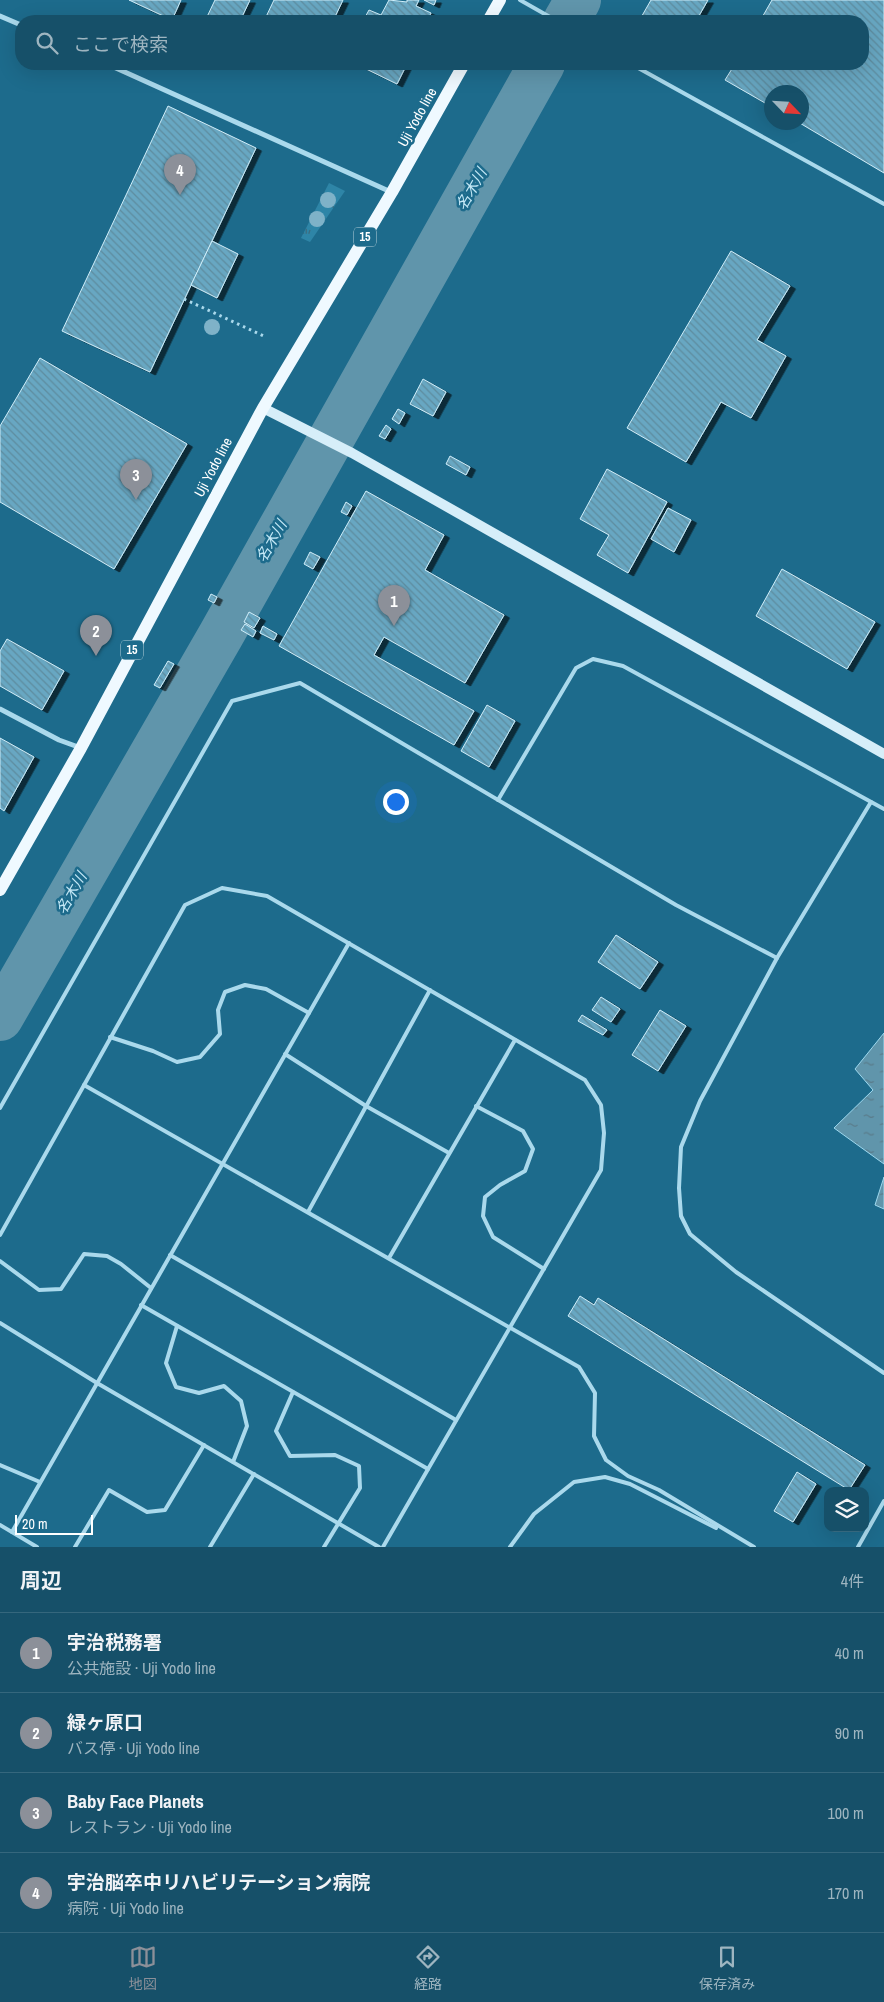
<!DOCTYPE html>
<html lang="ja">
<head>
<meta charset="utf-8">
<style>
  :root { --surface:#165069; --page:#235a71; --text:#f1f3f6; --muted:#9eb5c0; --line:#35677d; --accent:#8c9099 }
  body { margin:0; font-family:"Archivo Narrow","Noto Sans JP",sans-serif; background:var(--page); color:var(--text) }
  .controls { position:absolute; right:15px; bottom:15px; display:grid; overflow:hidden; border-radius:10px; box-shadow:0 5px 20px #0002 }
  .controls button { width:45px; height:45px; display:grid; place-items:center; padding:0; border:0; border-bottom:1px solid var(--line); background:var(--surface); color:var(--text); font:25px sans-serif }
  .compass { position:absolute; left:764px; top:85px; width:45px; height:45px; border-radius:50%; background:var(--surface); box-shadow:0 5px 20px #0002; rotate:115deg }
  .scale { position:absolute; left:15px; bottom:12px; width:78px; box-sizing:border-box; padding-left:5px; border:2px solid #fff; border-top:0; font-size:14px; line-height:18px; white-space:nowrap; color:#fff; -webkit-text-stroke:4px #1d6b8c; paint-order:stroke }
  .you { position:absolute; left:395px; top:801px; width:18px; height:18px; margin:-12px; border:4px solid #fff; border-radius:50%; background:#1a73e8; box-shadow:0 0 0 8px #1a73e833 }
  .badge { display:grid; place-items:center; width:32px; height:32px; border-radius:50%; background:var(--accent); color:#fff; font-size:16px; font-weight:700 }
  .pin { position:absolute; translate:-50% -41px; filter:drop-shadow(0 1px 2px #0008) }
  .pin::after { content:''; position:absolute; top:26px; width:18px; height:15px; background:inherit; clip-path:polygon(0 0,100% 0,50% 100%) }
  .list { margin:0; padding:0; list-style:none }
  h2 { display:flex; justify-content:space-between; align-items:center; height:65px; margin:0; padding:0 20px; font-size:21px }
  h2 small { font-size:16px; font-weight:400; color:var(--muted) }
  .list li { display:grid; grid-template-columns:32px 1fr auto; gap:15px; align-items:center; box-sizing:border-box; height:80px; padding:0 20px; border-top:1px solid var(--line) }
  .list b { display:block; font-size:19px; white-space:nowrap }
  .list p { margin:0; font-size:16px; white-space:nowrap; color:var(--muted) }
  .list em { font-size:16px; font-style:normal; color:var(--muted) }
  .icon { flex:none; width:28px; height:28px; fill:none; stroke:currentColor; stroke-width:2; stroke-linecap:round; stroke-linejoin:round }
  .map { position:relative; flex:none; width:884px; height:1547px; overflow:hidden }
  .search { position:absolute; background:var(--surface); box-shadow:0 5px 20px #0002; left:15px; right:15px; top:15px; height:55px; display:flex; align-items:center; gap:12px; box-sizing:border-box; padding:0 18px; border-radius:20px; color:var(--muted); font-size:19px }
  .sheet { height:385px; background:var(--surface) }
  nav { display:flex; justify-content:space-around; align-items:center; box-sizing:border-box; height:70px; border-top:1px solid var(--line); background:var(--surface); font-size:14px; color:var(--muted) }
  nav a { display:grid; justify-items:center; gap:2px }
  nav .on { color:var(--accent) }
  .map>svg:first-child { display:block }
  .grass { fill:url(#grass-tufts) }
  .water { fill:url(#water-ripples); stroke:#9dd8ee }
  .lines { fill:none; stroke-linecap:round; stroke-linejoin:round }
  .river { stroke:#6095ab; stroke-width:46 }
  .building { fill:url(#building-back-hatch); stroke:#cfedf9; filter:url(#shadow) }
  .path { stroke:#aad9ec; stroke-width:3; stroke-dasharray:2.5 4; stroke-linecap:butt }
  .lane { stroke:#aad9ec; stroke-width:4 }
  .street { stroke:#aad9ec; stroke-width:5 }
  .secondary { stroke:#d6eef9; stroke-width:10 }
  .primary { stroke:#eff9ff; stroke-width:12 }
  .tree { fill:#7fb2c8 }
  .labels { text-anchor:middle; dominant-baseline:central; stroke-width:5; stroke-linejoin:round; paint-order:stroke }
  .shield { fill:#1d6b8c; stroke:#bbd3dc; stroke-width:1 }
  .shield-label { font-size:12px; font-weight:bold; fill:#fff }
  .street-label { font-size:14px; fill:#fff; stroke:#1d6b8c }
  .water-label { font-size:15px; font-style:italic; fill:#c4e8f6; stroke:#1d6b8c }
</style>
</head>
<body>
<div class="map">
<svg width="884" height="1547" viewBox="0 0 884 1547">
  <defs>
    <pattern id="grass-tufts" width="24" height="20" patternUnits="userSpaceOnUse" patternTransform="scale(1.25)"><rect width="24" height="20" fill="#2e85a7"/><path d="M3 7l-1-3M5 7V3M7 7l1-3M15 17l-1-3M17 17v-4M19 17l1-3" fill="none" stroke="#3c6b7e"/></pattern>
    <pattern id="water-ripples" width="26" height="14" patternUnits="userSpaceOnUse" patternTransform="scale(1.25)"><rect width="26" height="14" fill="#6095ab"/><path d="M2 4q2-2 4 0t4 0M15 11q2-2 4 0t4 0" fill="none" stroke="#597b8a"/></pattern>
    <pattern id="building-back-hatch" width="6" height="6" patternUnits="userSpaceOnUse" patternTransform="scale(1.25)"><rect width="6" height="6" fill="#67a7c2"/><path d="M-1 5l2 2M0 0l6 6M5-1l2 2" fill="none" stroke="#5f8c9f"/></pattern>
    <filter id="shadow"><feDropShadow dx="5.5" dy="3" stdDeviation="0" flood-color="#0009"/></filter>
  </defs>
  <rect width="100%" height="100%" fill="#1d6b8c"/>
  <path class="grass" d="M329,183L345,191L310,242L301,238Z"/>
  <g class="water">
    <path d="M884,1033V1164L834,1128L873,1090L855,1069Z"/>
    <path d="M884,1177V1209L875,1205Z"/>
  </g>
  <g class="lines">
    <g class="river">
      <path d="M566,21L578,0"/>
      <path d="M0,1018L221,635L542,64"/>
    </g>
  </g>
  <g class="building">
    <path d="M129,0H181L172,20Z"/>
    <path d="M215,0H250L240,21H205Z"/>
    <path d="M274,0H343L333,21H264Z"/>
    <path d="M389,0L407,2V0H419L416,6L431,13L427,21H363L369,10L381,15Z"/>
    <path d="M424,0H436L434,5Z"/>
    <path d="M651,0H708L696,21H639Z"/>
    <path d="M772,0H884V173L798,122H802V92H772V107L725,80L735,64H863V21H760Z"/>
    <path d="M356,64H407L397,84Z"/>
    <path d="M168,106L256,148L150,372L62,331Z"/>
    <path d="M212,241L238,254L217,298L191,285Z"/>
    <path d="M731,251L790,286L757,340L786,356L751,418L721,402L686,462L627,428Z"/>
    <path d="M40,358L187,444L114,569L0,502V426Z"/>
    <path d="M423,379L446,392L433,416L410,404Z"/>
    <path d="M398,409L405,413L399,424L392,419Z"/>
    <path d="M386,425L391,429L385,439L379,436Z"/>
    <path d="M450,456L470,467L466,475L446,464Z"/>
    <path d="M607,469L667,502L628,573L597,555L609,535L580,519Z"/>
    <path d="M366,491L444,535L425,570L504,615L465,683L384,637L374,655L474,711L454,745L279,646Z"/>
    <path d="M346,502L352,506L347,515L341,512Z"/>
    <path d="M668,508L691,520L674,552L651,539Z"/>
    <path d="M310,552L320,557L313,569L304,564Z"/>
    <path d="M782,569L875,622L847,669L756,616Z"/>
    <path d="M211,594L217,597L214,603L208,600Z"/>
    <path d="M249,612L260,618L254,628L244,622Z"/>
    <path d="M245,624L256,631L253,637L241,630Z"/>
    <path d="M263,626L277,634L274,640L260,633Z"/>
    <path d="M7,639L64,671L42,710L0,686V651Z"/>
    <path d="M168,661L174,664L160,688L154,685Z"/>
    <path d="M487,705L515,721L489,767L461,751Z"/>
    <path d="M0,738L34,757L4,811L0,808Z"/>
    <path d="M616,935L658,962L640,989L598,962Z"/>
    <path d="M601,997L620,1009L611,1022L592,1010Z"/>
    <path d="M660,1010L686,1026L658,1071L632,1055Z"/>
    <path d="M582,1015L607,1030L603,1035L578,1021Z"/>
    <path d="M580,1296L594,1305L598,1298L865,1465L849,1490L568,1316Z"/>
    <path d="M797,1472L816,1484L793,1522L774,1511Z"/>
  </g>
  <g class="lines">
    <path class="path" d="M184,299L266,337"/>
    <g class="lane">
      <path d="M520,0L557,21"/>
      <path d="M631,64L884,204"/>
      <path d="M498,800L576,668L593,659L623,666L884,809"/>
      <path d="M871,802L777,958L700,1101L681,1147L679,1188L681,1216L690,1234L736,1272L884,1373"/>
      <path d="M110,1037L153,1051L177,1062L200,1057L220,1034L218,1010L225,992L245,985L266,989L309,1013"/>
      <path d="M285,1054L366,1106L449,1153"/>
      <path d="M84,1085L579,1367L595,1393L594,1436L606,1460L628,1476L659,1490L754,1547"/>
      <path d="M476,1106L523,1131L533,1149L525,1171L500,1185L485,1197L483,1216L493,1237L544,1269"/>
      <path d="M0,1108L232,701L300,683L676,905L777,958"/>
      <path d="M308,1212L430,990"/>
      <path d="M0,1235L185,905L222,888L267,896L585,1080L601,1105L604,1133L601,1170L383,1547"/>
      <path d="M170,1255L456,1420"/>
      <path d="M389,1258L515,1040"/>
      <path d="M0,1261L39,1290L61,1289L84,1254L107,1256L121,1264L151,1288"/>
      <path d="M141,1305L428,1469"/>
      <path d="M0,1323L97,1383L379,1547"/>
      <path d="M177,1326L166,1363L176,1387L199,1393L224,1386L241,1401L247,1426L233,1462"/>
      <path d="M293,1392L276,1431L290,1456L335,1455L359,1466L360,1488L324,1547"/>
      <path d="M0,1465L40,1482"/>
      <path d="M0,1525L37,1547"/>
      <path d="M12,1532L349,943"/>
      <path d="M75,1547L109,1490L147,1512L165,1510L204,1445"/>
      <path d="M210,1547L254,1474"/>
      <path d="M510,1547L534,1514L574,1482L605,1477L630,1484L716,1528"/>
      <path d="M858,1547L884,1501"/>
    </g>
    <g class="street">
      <path d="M0,16L21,25"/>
      <path d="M107,64L391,192"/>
      <path d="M0,709L59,740L81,748"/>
    </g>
    <path class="secondary" d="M263,408L352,453L884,754"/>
    <g class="primary">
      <path d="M488,21L500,0"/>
      <path d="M0,890L81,748L263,408L392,192L464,64"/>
    </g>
  </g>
  <g class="tree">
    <circle cx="328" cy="200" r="8"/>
    <circle cx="317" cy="219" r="8"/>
    <circle cx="212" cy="327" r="8"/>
  </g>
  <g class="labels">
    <g class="shield">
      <rect x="354" y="227.5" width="22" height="19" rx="4"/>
      <rect x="121" y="640.5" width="22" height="19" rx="4"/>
    </g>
    <g class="shield-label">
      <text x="365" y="237">15</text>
      <text x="132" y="650">15</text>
    </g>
    <g class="street-label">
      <text transform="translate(417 117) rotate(-61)">Uji Yodo line</text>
      <text transform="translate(213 467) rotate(-62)">Uji Yodo line</text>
    </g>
    <g class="water-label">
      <text transform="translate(471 189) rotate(-60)">名木川</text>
      <text transform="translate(271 541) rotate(-60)">名木川</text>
      <text transform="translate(71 893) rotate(-60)">名木川</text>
    </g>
  </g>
</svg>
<div class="controls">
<button><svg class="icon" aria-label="layers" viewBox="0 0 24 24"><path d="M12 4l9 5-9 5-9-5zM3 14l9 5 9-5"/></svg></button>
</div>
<svg class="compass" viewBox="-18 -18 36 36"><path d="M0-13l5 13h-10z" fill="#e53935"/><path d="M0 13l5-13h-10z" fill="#9eb5c0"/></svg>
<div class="scale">20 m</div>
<div class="you"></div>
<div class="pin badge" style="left:394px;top:626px">1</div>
<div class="pin badge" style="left:96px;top:656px">2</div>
<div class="pin badge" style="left:136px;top:500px">3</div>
<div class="pin badge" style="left:180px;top:195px">4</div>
<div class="search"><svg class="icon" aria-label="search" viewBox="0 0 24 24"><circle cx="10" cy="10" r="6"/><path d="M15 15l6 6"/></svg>ここで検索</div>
</div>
<section class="sheet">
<h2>周辺<small>4件</small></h2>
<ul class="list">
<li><span class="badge">1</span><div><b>宇治税務署</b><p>公共施設 · Uji Yodo line</p></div><em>40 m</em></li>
<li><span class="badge">2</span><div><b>緑ヶ原口</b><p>バス停 · Uji Yodo line</p></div><em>90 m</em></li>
<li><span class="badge">3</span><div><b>Baby Face Planets</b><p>レストラン · Uji Yodo line</p></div><em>100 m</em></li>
<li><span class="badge">4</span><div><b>宇治脳卒中リハビリテーション病院</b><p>病院 · Uji Yodo line</p></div><em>170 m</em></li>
</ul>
</section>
<nav>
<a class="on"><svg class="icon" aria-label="map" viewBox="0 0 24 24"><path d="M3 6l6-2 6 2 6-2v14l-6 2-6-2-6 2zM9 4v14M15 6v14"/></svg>地図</a>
<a><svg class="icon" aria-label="directions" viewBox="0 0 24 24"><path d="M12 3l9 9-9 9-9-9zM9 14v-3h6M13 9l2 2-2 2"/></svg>経路</a>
<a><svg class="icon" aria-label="saved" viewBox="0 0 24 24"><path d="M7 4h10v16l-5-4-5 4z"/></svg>保存済み</a>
</nav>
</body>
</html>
